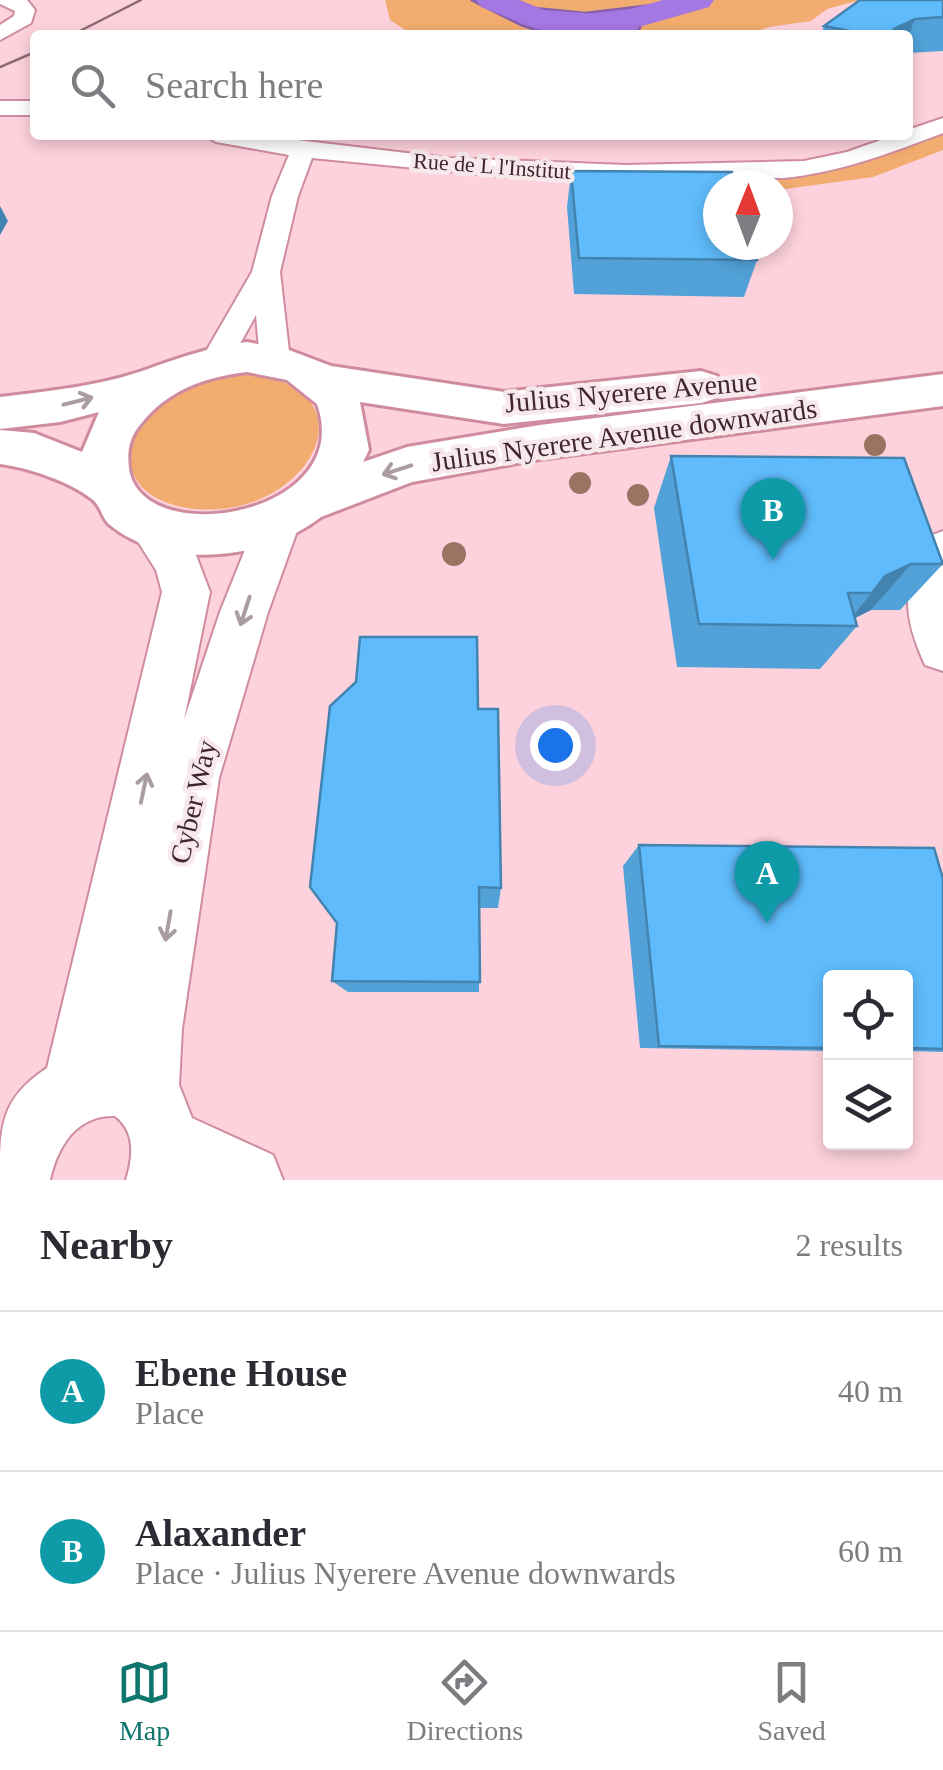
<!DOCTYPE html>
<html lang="en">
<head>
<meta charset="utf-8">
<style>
  :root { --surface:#fff; --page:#f7f7f7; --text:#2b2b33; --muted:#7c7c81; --line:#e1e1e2; --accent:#0f766e }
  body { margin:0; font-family:Georgia,serif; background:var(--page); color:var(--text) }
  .controls { position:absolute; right:30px; bottom:30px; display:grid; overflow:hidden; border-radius:10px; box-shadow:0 5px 15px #0003 }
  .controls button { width:90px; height:90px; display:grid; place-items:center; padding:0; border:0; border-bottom:2px solid var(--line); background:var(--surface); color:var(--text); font:50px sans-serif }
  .compass { position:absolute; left:703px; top:170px; width:90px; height:90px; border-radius:50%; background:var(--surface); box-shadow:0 5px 15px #0003; rotate:1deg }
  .you { position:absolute; left:555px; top:745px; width:35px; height:35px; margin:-25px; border:8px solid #fff; border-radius:50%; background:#1a73e8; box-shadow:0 0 0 15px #1a73e833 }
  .badge { display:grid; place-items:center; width:65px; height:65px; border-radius:50%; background:var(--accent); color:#fff; font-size:32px; font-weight:700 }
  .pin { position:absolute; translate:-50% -82px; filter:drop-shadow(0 2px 5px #0008) }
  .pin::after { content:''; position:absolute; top:52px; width:35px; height:30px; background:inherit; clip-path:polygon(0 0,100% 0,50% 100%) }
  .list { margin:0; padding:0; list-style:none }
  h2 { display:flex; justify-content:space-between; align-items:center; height:130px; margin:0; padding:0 40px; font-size:42px }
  h2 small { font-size:32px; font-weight:400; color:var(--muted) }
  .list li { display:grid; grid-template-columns:65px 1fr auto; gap:30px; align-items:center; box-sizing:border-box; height:160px; padding:0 40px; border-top:2px solid var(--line) }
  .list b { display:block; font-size:38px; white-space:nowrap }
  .list p { margin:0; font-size:32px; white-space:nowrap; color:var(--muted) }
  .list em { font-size:32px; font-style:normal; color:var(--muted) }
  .icon { flex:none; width:55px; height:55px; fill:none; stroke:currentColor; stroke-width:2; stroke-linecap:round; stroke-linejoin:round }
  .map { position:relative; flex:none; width:943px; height:1180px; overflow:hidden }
  .search { position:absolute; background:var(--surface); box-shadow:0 5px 15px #0003; left:30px; right:30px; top:30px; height:110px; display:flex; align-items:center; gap:25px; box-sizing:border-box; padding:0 35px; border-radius:10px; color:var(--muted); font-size:38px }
  .sheet { height:450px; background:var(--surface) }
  nav { display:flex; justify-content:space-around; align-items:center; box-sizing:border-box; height:140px; border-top:2px solid var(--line); background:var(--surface); font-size:28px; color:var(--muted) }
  nav a { display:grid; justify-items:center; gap:5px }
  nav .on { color:var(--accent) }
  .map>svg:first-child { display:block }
  .green { fill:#f2ac6f }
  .water { fill:#a477e2; stroke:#875fac; stroke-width:2.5 }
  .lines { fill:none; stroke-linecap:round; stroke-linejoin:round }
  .river { fill:#a477e2; fill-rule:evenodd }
  .minor-casing { stroke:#d08c9f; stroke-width:4 }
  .tertiary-casing { stroke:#d08c9f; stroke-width:4 }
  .secondary-casing { stroke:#d08c9f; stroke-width:6 }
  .minor { fill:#fff; fill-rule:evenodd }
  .tertiary { fill:#fff; fill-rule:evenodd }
  .secondary { fill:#fff; fill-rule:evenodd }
  .tram { stroke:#8d6b74; stroke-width:2.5 }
  .tree { fill:#9c7363 }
  .wall { fill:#52a1d8 }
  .shaded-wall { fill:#4283b0 }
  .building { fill:#5fbbfb; stroke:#4283b0; stroke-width:2.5 }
  .oneway { stroke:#aa9da1 }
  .labels { text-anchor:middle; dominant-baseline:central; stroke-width:9; stroke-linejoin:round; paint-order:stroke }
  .far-street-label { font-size:22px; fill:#42262e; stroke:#f7e8ec }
  .street-label { font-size:28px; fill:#42262e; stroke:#f7e8ec }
</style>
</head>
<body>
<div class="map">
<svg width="943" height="1180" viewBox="0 0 943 1180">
  <rect width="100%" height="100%" fill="#fed2dd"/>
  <g class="green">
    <path d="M385,0H860L827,9L811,21L769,27L747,35H413L390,20Z"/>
    <path d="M943,125V150L873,177L778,190L779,170L842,161Z"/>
    <path d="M233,372C391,381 305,531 182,507C107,491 122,425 174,390C189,380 215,377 233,372Z"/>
  </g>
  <path class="water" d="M471,0H516L535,8L585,13L660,4L675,8L643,20L637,35L548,34L521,25Z"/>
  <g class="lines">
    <path class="river" d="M476,0H519L544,10L610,15L663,0H714L709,7L611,35L538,29L481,7Z"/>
    <g class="minor-casing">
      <g id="minor">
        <path d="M0,0H27L35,10L31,23L0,40V25L14,16L15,11L0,4Z"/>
        <rect x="0" y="101" width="35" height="14"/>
        <path d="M943,118V133C890,153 841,172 784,178L508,177L312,158L298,196L280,272L290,360L286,367L275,371L264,367L260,360L256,315L227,367L216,371L205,367L201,360L252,272L272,196L289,155L216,142L204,135H255L449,158L625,165L804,161L847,152L895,135H908V130Z"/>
      </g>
    </g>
    <g class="tertiary-casing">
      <g id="tertiary">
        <path d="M279,502L295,507L301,520L268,612L219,778L182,1029L179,1085L192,1118L273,1155L283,1180H126C133,1157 136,1132 115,1116C77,1115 58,1145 50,1180H0C0,1127 0,1099 47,1068L162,592L156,570L128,526L135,513L151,508L167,513L194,550L210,592L184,720L220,612L257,520L263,507Z"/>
        <path d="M943,531V671L925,665C902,615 902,585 927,537Z"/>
      </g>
    </g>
    <g class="secondary-casing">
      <path id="secondary" d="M247,342L289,350L331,366L504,392L701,371L717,376L723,387L717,398L701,403L504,424L360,402L369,450L363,462L407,447L540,425L943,374V406L540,459L412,482L321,517C266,560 166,571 110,525C102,519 101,506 93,500C72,482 26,467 0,464V430L34,433L82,452L99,412L60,422L0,429V397C49,391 101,386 148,369C181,357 211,347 247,342ZM247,372L287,380L317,404C357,516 140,552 129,468C127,452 129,438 140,425C167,390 205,377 247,372Z"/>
    </g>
    <use href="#minor" class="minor"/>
    <use href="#tertiary" class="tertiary"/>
    <use href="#secondary" class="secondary"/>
    <g class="tram">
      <path d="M72,35L141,0"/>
      <path d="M0,67L35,52"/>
    </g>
  </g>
  <g class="tree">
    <circle cx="875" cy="445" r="11"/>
    <circle cx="580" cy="483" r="11"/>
    <circle cx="638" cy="495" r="11"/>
    <circle cx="454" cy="554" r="12"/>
  </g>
  <g class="wall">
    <path d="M943,0V51L908,53V35H821L824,26Z"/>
    <path d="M571,171L757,260L744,297L574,294L567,207Z"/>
    <path d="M671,456L943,564L900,610H871L855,618L857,626L820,669L677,667L654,508Z"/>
    <path d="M478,709L501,888L498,908H480L479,992H348L332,981L337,923Z"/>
    <path d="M639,845L943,879V1052L906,1051V978H830V1051L640,1048L623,866Z"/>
  </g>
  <g class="shaded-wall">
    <path d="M915,19L908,36L890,35L894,29Z"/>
    <path d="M0,206L8,221L0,235Z"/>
    <path d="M911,564L871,610L849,621L885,576Z"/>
  </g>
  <g class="building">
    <path d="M860,0H943V17L915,19L894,29L890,35H870L824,26Z"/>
    <path d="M571,171L732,172L736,185H718V245H753L757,260L579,258Z"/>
    <path d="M671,456L904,458L943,564H911L885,576L872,593H848L857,626L699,624Z"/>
    <path d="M360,637H477L478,709H498L501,888L479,887L480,982L332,981L337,923L310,887L330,706L356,682Z"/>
    <path d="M639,845L934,848L943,879V1049L906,1048V978H830V1048L659,1046Z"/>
  </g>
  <defs><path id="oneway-shaft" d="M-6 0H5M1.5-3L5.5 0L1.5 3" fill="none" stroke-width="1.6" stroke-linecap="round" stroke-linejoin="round" transform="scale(2.5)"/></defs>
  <g class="oneway">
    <use href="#oneway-shaft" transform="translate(78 401) rotate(-14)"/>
    <use href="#oneway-shaft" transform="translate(397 470) rotate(162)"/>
    <use href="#oneway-shaft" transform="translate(245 611) rotate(108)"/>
    <use href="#oneway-shaft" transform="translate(144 788) rotate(-78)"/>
    <use href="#oneway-shaft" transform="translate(168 926) rotate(100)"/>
  </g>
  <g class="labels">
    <g class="far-street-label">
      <text transform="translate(492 166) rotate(4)">Rue de L l'Institut</text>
    </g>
    <g class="street-label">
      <text transform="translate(631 392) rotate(-5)">Julius Nyerere Avenue</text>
      <text transform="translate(624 435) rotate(-8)">Julius Nyerere Avenue downwards</text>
      <text transform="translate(193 802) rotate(-77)">Cyber Way</text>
    </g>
  </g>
</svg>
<div class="controls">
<button><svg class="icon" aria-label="locate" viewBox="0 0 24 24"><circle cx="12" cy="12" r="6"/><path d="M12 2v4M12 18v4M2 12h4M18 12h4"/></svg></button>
<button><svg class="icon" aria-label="layers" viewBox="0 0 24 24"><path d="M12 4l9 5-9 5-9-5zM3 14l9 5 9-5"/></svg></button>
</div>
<svg class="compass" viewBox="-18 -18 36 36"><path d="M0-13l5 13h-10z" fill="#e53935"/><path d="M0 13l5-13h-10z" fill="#7c7c81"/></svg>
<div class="you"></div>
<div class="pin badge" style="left:767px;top:923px;background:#0f9aa8">A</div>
<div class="pin badge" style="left:773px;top:560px;background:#0f9aa8">B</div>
<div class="search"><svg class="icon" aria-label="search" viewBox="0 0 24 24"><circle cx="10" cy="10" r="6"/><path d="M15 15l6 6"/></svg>Search here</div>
</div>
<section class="sheet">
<h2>Nearby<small>2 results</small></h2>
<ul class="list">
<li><span class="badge" style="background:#0f9aa8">A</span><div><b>Ebene House</b><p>Place</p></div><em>40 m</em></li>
<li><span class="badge" style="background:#0f9aa8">B</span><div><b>Alaxander</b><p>Place · Julius Nyerere Avenue downwards</p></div><em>60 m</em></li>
</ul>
</section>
<nav>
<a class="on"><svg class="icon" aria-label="map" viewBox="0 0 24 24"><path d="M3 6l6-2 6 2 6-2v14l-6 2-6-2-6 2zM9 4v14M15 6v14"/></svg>Map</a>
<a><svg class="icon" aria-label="directions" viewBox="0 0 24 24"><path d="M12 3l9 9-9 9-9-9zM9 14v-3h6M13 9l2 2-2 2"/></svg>Directions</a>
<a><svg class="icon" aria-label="saved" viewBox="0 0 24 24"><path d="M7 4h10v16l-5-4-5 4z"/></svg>Saved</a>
</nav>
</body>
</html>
